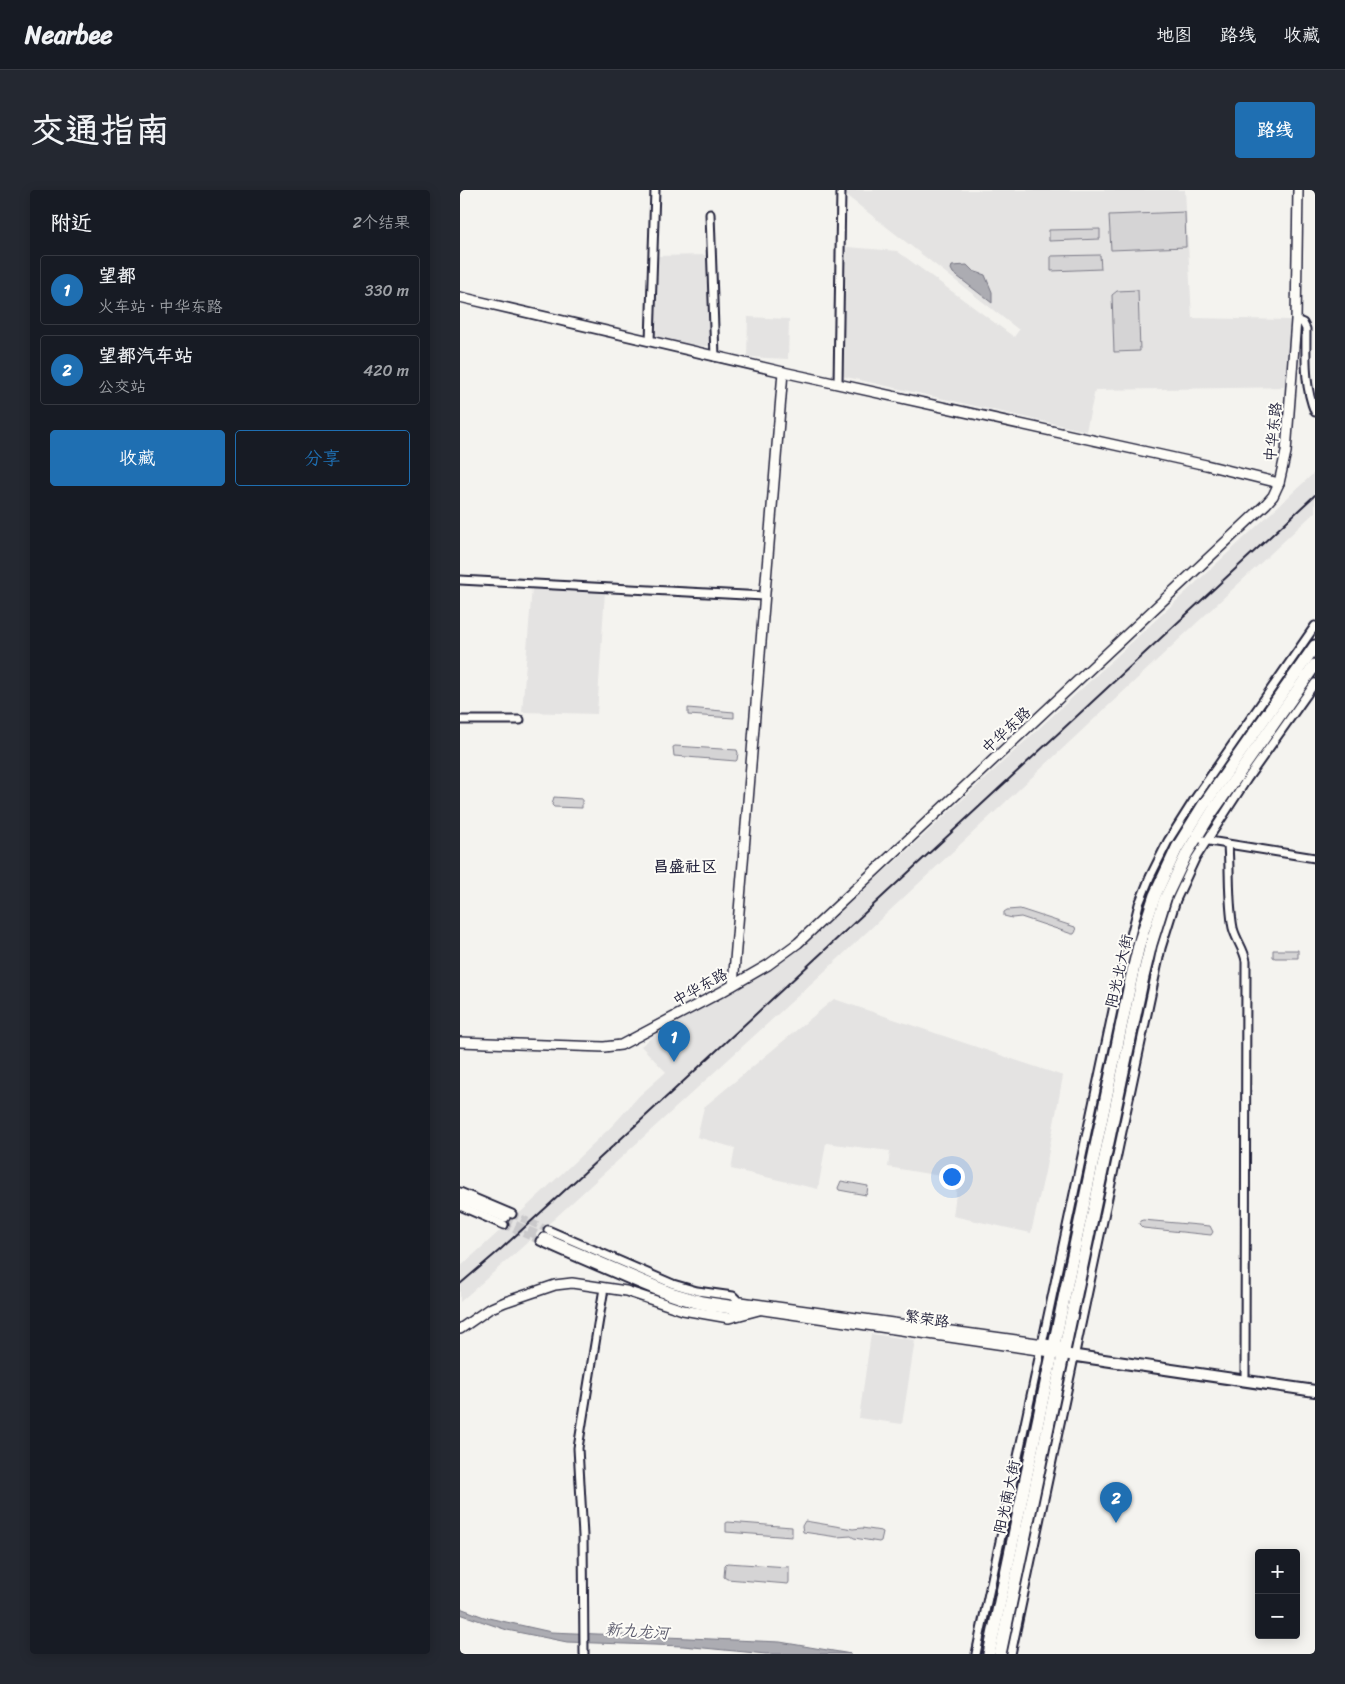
<!DOCTYPE html>
<html lang="zh">
<head>
<meta charset="utf-8">
<style>
  :root { --surface:#171b24; --page:#242831; --text:#f1f3f6; --muted:#9ea1a6; --line:#363941; --accent:#1f6fb2 }
  body { margin:0; font-family:Sriracha,"LXGW WenKai TC",sans-serif; background:var(--page); color:var(--text) }
  .controls { position:absolute; right:15px; bottom:15px; display:grid; overflow:hidden; border-radius:5px; box-shadow:0 2px 12px #0003 }
  .controls button { width:45px; height:45px; display:grid; place-items:center; padding:0; border:0; border-bottom:1px solid var(--line); background:var(--surface); color:var(--text); font:25px sans-serif }
  .you { position:absolute; left:491px; top:986px; width:18px; height:18px; margin:-12px; border:4px solid #fff; border-radius:50%; background:#1a73e8; box-shadow:0 0 0 8px #1a73e833 }
  .badge { display:grid; place-items:center; width:32px; height:32px; border-radius:50%; background:var(--accent); color:#fff; font-size:16px; font-weight:700 }
  .pin { position:absolute; translate:-50% -41px; filter:drop-shadow(0 1px 2px #0008) }
  .pin::after { content:''; position:absolute; top:26px; width:18px; height:15px; background:inherit; clip-path:polygon(0 0,100% 0,50% 100%) }
  .list { margin:0; padding:0; list-style:none }
  h2 { display:flex; justify-content:space-between; align-items:center; height:65px; margin:0; padding:0 20px; font-size:21px }
  h2 small { font-size:16px; font-weight:400; color:var(--muted) }
  .list li { display:grid; grid-template-columns:32px 1fr auto; gap:15px; align-items:center; box-sizing:border-box; height:70px; margin:0 10px 10px; padding:0 10px; border:1px solid var(--line); border-radius:5px }
  .list b { display:block; font-size:19px; white-space:nowrap }
  .list p { margin:0; font-size:16px; white-space:nowrap; color:var(--muted) }
  .list em { font-size:16px; font-style:normal; color:var(--muted) }
  .actions { display:flex; gap:10px; padding:15px 20px }
  .actions a { flex:1; padding:11px 0; border:1px solid var(--accent); border-radius:5px; text-align:center; font-size:18px; color:var(--accent) }
  .actions .main { background:var(--accent); color:#fff }
  .map { position:relative; flex:none; width:855px; height:1464px; overflow:hidden; border-radius:5px }
  header { display:flex; align-items:center; gap:30px; box-sizing:border-box; height:70px; padding:0 25px; background:var(--surface); border-bottom:1px solid var(--line) }
  header strong { font-size:24px }
  nav { display:flex; gap:28px; margin-inline-start:auto; font-size:18px }
  .intro { display:flex; align-items:center; justify-content:space-between; box-sizing:border-box; height:120px; padding:0 30px }
  h1 { margin:0; font-size:35px }
  .button { padding:12px 22px; border-radius:5px; background:var(--accent); color:#fff; font-size:18px; font-weight:700 }
  main { display:flex; gap:30px; padding:0 30px }
  aside { flex:1; background:var(--surface); border-radius:5px; box-shadow:0 2px 12px #0003 }
  .map>svg:first-child { display:block }
  .built { fill:#e4e3e2 }
  .green { fill:#d5d4d5; stroke:#7c7b88 }
  .water { fill:#acacb2; stroke:#757582 }
  .lines { fill:none; stroke-linecap:round; stroke-linejoin:round }
  .minor-tunnel { stroke:#cac9cb; stroke-width:7; stroke-dasharray:7 3.5; stroke-linecap:butt }
  .secondary-tunnel { stroke:#cac9cb; stroke-width:9; stroke-dasharray:9 4.5; stroke-linecap:butt }
  .minor-casing { stroke:#22223b; stroke-width:11 }
  .tertiary-casing { stroke:#22223b; stroke-width:12 }
  .secondary-casing { stroke:#22223b; stroke-width:12 }
  .primary-casing { stroke:#22223b; stroke-width:14 }
  .trunk-casing { stroke:#22223b; stroke-width:15 }
  .minor { stroke:#fdfcf7; stroke-width:7 }
  .tertiary { stroke:#fdfcf7; stroke-width:9 }
  .secondary { stroke:#fdfcf7; stroke-width:9 }
  .primary { stroke:#fdfcf7; stroke-width:10 }
  .trunk { stroke:#fdfcf7; stroke-width:11 }
  .rail { stroke:#22223b; stroke-width:2 }
  .labels { text-anchor:middle; dominant-baseline:central; stroke-width:4; stroke-linejoin:round; paint-order:stroke }
  .street-label { font-size:15px; fill:#22223b; stroke:#fdfcf7 }
  .neighbourhood-label { font-size:16px; font-weight:bold; fill:#22223b; stroke:#fdfcf7 }
  .water-label { font-size:16px; font-style:italic; fill:#59596b; stroke:#fdfcf7 }
</style>
</head>
<body>
<header>
<strong>Nearbee</strong>
<nav><a>地图</a><a>路线</a><a>收藏</a></nav>
</header>
<div class="intro"><h1>交通指南</h1><a class="button">路线</a></div>
<main>
<aside>
<h2>附近<small>2个结果</small></h2>
<ul class="list">
<li><span class="badge">1</span><div><b>望都</b><p>火车站 · 中华东路</p></div><em>330 m</em></li>
<li><span class="badge">2</span><div><b>望都汽车站</b><p>公交站</p></div><em>420 m</em></li>
</ul>
<div class="actions"><a class="main">收藏</a><a>分享</a></div>
</aside>
<div class="map">
<svg width="855" height="1464" viewBox="0 0 855 1464">
  <rect width="100%" height="100%" fill="#f4f3ef"/>
  <filter id="ink" filterUnits="userSpaceOnUse"><feTurbulence type="fractalNoise" baseFrequency=".02" numOctaves="2"/><feDisplacementMap in="SourceGraphic" scale="10" xChannelSelector="R" yChannelSelector="G"/><feConvolveMatrix kernelMatrix="1 2 1 2 8 2 1 2 1" color-interpolation-filters="sRGB"/></filter>
  <g filter="url(#ink)">
    <g class="built">
      <path d="M383,0H725L732,128L831,130L827,197L635,200L626,241L382,186L387,57L437,61L554,147L559,140L383,3Z"/>
      <path d="M247,65L251,156H243L192,147L195,66Z"/>
      <path d="M288,127L329,129L328,169L287,167Z"/>
      <path d="M855,282V322L377,770L94,1029L0,1112V1077L43,1038L56,1022H61L112,974L154,934L179,906L206,882L181,856L201,840L326,769L446,662Z"/>
      <path d="M72,397L145,401L137,524L62,522Z"/>
      <path d="M374,809L603,886L585,982L571,1043L493,1026L498,989L428,977L430,961L366,953L358,999L271,979L275,958L237,947L244,917Z"/>
      <path d="M411,1144L455,1150L442,1234L399,1228Z"/>
    </g>
    <g class="green">
      <path d="M725,22L726,57L651,60L649,25Z"/>
      <path d="M640,39V49L589,51V40Z"/>
      <path d="M640,65L641,79L591,81V66Z"/>
      <path d="M678,100L680,161L654,162L652,105L657,101Z"/>
      <path d="M228,518L274,522V528L228,525Z"/>
      <path d="M215,556L277,560L278,563L277,570L276,571L214,566L213,557Z"/>
      <path d="M94,607L122,609V618L94,617L92,615Z"/>
      <path d="M560,719L615,737L616,741L614,744H612L561,727L552,728L544,726V722L547,720Z"/>
      <path d="M813,760H838V768H815L813,767Z"/>
      <path d="M381,991L408,996L407,1003L406,1005L379,1000L378,998Z"/>
      <path d="M683,1030L750,1036L753,1042L751,1045L683,1038L679,1034L680,1031Z"/>
      <path d="M345,1331L393,1339L402,1338L421,1341L423,1342L421,1351L419,1352L394,1348L391,1346L377,1347L343,1342L342,1336Z"/>
      <path d="M268,1332L332,1337V1347L266,1342V1333Z"/>
      <path d="M267,1373L329,1377V1392L328,1394L267,1389L264,1387L265,1375Z"/>
    </g>
    <g class="water">
      <path d="M507,75L513,81L525,85L532,102V113L493,83L491,79L492,76Z"/>
      <path d="M0,1418L24,1427L91,1442L320,1452L391,1464H306L223,1456L107,1452L47,1440L0,1424Z"/>
    </g>
    <g class="lines">
      <g class="minor-tunnel">
        <path d="M52,1024L88,1040"/>
        <path d="M44,1035L80,1051"/>
      </g>
      <path class="secondary-tunnel" d="M43,1030L84,1048"/>
      <g class="minor-casing">
        <g id="minor">
          <path d="M250,24L255,167"/>
          <path d="M836,130L843,133L846,139C846,168 844,195 855,222"/>
          <path d="M190,151L195,0"/>
          <path d="M378,194L381,0"/>
          <path d="M0,390L304,406"/>
          <path d="M0,530H60"/>
          <path d="M743,650L855,668"/>
          <path d="M768,655C770,681 768,712 773,738C776,750 784,759 786,771L785,1185"/>
          <path d="M0,1002L52,1024"/>
          <path d="M0,1016L44,1035"/>
          <path d="M88,1040L213,1094L237,1101L273,1106L278,1111"/>
          <path d="M80,1051C106,1063 132,1074 158,1085C199,1103 240,1121 286,1120"/>
          <path d="M124,1464L123,1346L118,1258L144,1098"/>
          <path d="M516,1464L659,792L679,714L690,687L708,651L734,610L855,436"/>
          <path d="M551,1464L701,758L716,710L735,669L787,589L855,493"/>
        </g>
      </g>
      <g class="tertiary-casing">
        <g id="tertiary">
          <path d="M0,107L323,182L746,275L819,293"/>
          <path d="M273,795L323,182"/>
          <path d="M0,852L144,857L161,855L263,801L308,775L338,753L806,314L813,306L819,293L826,262L836,130L838,0"/>
          <path d="M0,1139L29,1119L45,1112L95,1095L112,1093L166,1101L223,1120L269,1128L299,1120"/>
        </g>
      </g>
      <g class="secondary-casing">
        <g id="secondary">
          <path d="M0,1008L45,1027"/>
          <path d="M84,1048L208,1101L242,1111L598,1163"/>
          <path d="M281,1112L599,1156"/>
        </g>
      </g>
      <g class="primary-casing">
        <path id="primary" d="M603,1164L855,1201"/>
      </g>
      <g class="trunk-casing">
        <g id="trunk">
          <path d="M529,1464L672,785L680,751L695,705L717,658L743,616L855,456"/>
          <path d="M540,1464L683,787L691,754L705,709L727,663L752,622L855,475"/>
        </g>
      </g>
      <use href="#minor" class="minor"/>
      <use href="#tertiary" class="tertiary"/>
      <use href="#secondary" class="secondary"/>
      <use href="#primary" class="primary"/>
      <use href="#trunk" class="trunk"/>
      <path class="rail" d="M0,1094L41,1059L227,888L855,305"/>
    </g>
  </g>
  <g class="labels">
    <g class="street-label">
      <text transform="translate(813 242) rotate(-84)">中华东路</text>
      <text transform="translate(546 540) rotate(-43)">中华东路</text>
      <text transform="translate(659 781) rotate(-77)">阳光北大街</text>
      <text transform="translate(240 797) rotate(-29)">中华东路</text>
      <text transform="translate(467 1129) rotate(8)">繁荣路</text>
      <text transform="translate(547 1307) rotate(-78)">阳光南大街</text>
    </g>
    <g class="neighbourhood-label">
      <text x="225" y="676">昌盛社区</text>
    </g>
    <g class="water-label">
      <text transform="translate(177 1441) rotate(4)">新九龙河</text>
    </g>
  </g>
</svg>
<div class="controls">
<button>+</button>
<button>−</button>
</div>
<div class="you"></div>
<div class="pin badge" style="left:214px;top:872px">1</div>
<div class="pin badge" style="left:656px;top:1333px">2</div>
</div>
</main>
</body>
</html>
